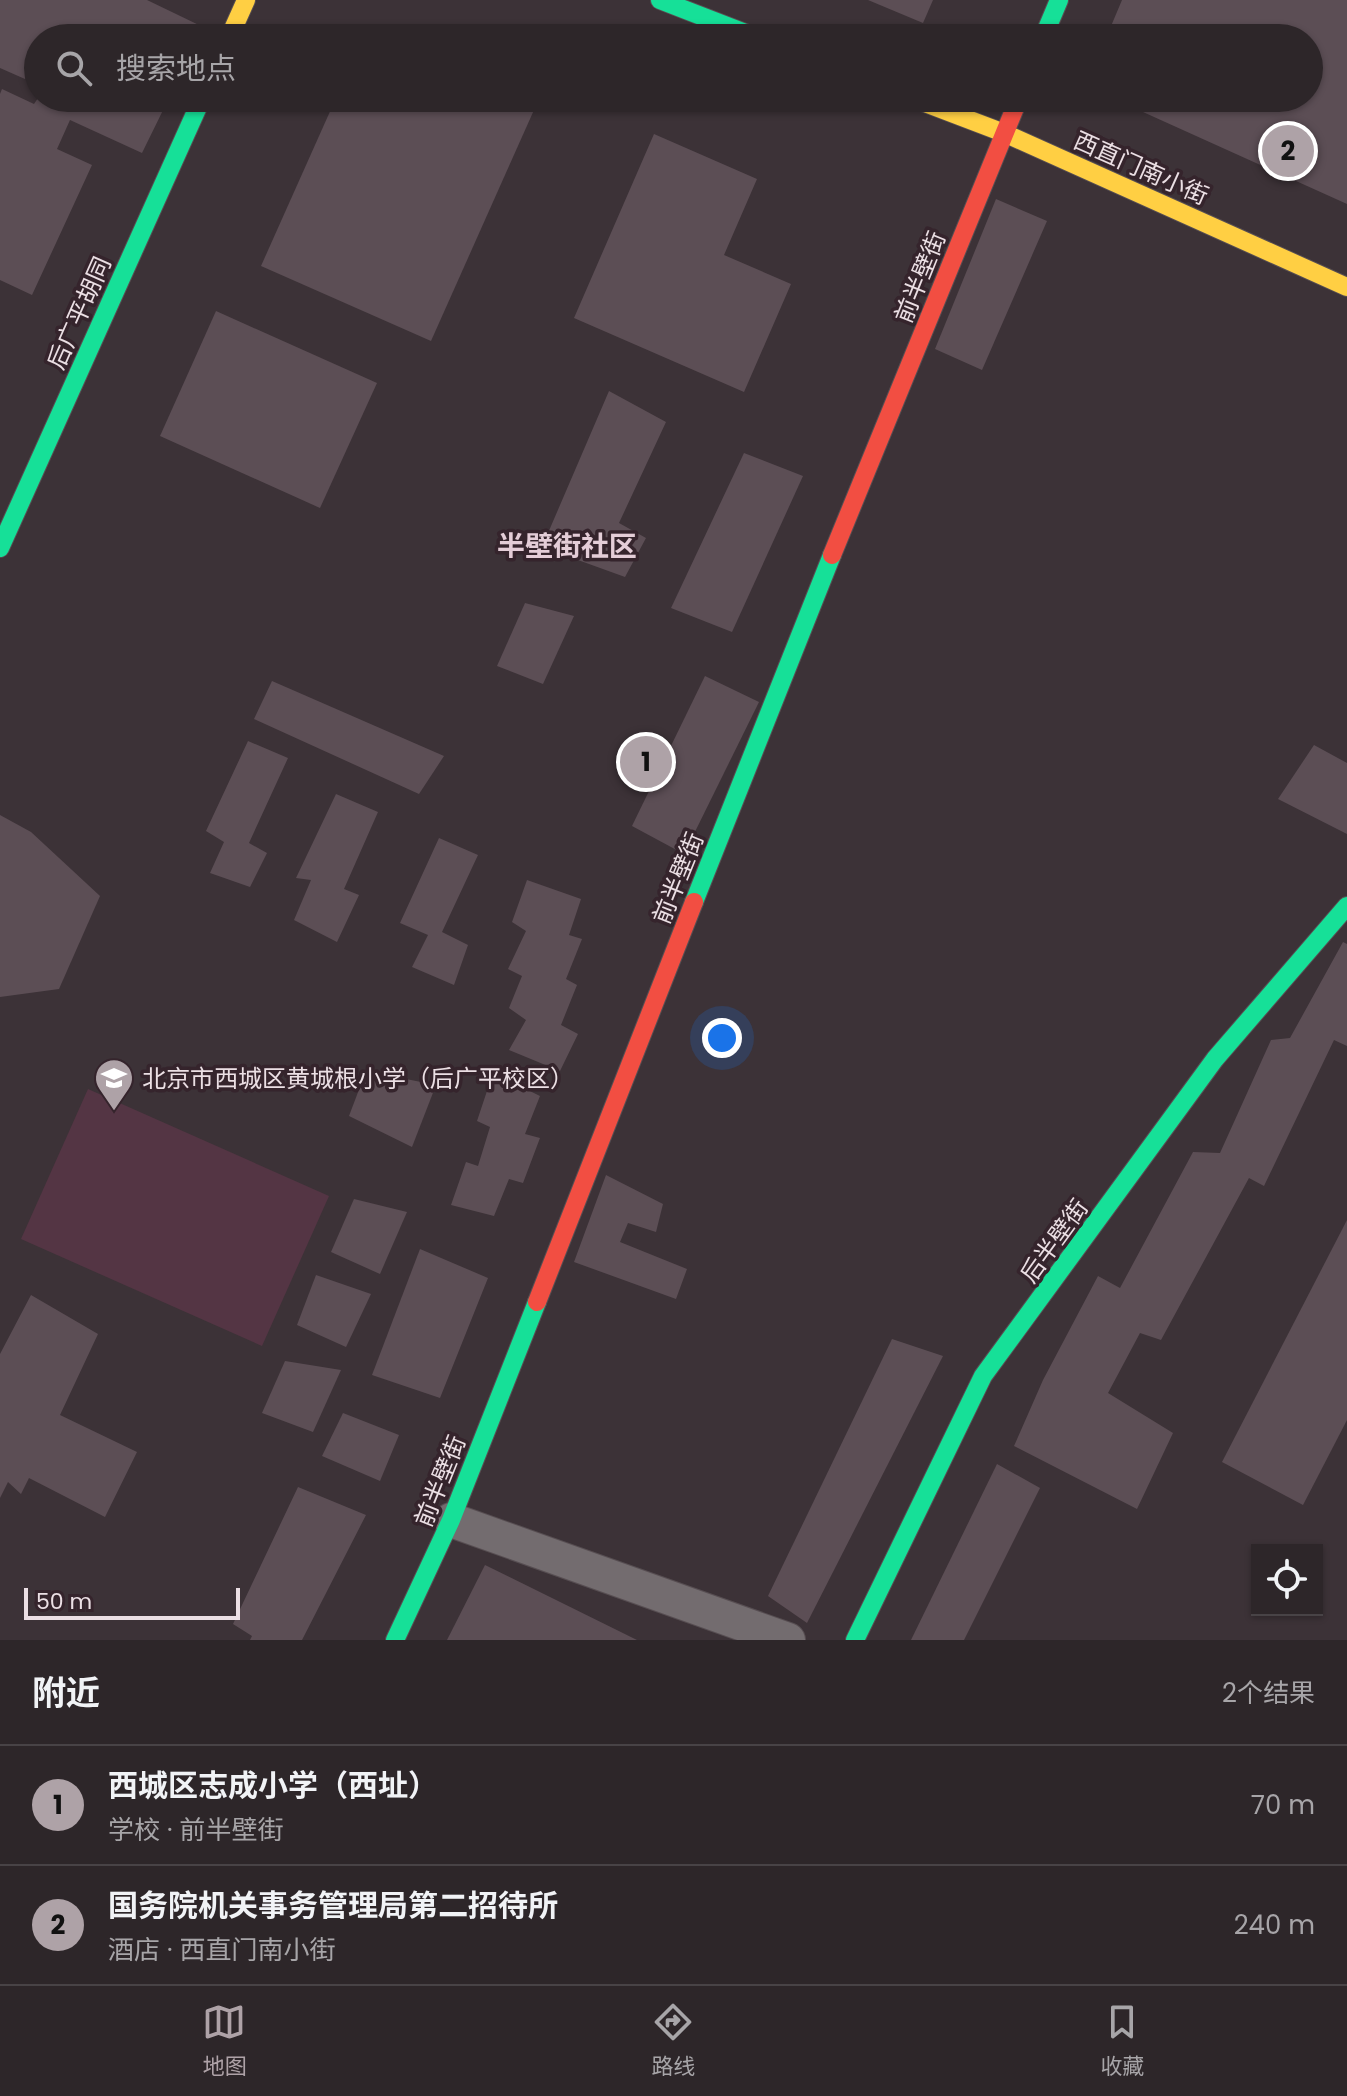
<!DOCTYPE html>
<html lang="zh">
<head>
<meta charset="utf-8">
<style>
  :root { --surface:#2d2629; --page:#393235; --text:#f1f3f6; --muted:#a7a5a8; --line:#484346; --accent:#aea2a7 }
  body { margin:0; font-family:Poppins,"Noto Sans SC",sans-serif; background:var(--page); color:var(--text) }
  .controls { position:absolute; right:24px; bottom:24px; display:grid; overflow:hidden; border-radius:0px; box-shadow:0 2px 6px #0004 }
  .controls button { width:72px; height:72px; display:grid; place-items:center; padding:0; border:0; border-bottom:2px solid var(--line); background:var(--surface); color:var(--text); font:40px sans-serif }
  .scale { position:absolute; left:24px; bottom:20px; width:216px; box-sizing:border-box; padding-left:8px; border:4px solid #ebdfe4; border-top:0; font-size:22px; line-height:28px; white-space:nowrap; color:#ebdfe4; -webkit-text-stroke:6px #35242c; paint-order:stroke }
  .you { position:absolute; left:722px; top:1038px; width:28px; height:28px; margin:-20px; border:6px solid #fff; border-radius:50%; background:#1a73e8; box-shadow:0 0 0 12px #1a73e833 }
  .badge { display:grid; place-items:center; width:52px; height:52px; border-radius:50%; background:var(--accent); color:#111; font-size:26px; font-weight:700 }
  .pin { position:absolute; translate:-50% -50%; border:4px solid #fff; box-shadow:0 2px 8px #0006 }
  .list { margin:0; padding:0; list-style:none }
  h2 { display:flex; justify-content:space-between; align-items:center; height:104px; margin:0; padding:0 32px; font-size:34px }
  h2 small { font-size:26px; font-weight:400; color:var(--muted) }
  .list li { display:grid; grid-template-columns:52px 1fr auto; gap:24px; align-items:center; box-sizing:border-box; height:120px; padding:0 32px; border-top:2px solid var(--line) }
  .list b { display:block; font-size:30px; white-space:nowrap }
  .list p { margin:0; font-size:26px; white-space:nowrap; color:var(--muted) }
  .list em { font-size:26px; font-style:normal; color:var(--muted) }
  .icon { flex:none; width:44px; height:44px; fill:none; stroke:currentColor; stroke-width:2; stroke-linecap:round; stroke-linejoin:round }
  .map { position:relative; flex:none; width:1347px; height:1640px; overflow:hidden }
  .search { position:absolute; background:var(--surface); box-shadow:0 2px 6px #0004; left:24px; right:24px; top:24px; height:88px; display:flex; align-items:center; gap:20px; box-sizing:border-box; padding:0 28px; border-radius:44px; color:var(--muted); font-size:30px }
  .sheet { height:344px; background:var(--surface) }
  nav { display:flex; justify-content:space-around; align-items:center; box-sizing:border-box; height:112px; border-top:2px solid var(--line); background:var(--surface); font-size:22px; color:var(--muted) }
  nav a { display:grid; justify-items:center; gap:4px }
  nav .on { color:var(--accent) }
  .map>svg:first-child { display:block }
  .green { fill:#543544 }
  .building { fill:#5c4e55 }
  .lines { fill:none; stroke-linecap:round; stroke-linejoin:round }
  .street-casing { stroke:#574e52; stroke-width:36 }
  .fast-casing { stroke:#574e52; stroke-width:20 }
  .slow-casing { stroke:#574e52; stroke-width:20 }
  .jam-casing { stroke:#574e52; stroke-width:20 }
  .street { stroke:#736c6f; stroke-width:34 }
  .fast { stroke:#16e098; stroke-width:18 }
  .slow { stroke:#ffcf43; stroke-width:18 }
  .jam { stroke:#f24e42; stroke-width:18 }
  .labels { text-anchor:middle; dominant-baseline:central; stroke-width:7; stroke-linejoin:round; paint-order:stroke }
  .street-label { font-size:24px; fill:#ebdfe4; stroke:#35242c }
  .poi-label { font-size:24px; fill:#ebdfe4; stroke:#35242c; text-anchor:start }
  .quarter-label { font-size:28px; font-weight:bold; fill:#e4cdd7; stroke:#35242c }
</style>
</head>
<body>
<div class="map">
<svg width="1347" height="1640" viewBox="0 0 1347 1640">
  <rect width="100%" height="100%" fill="#3c3237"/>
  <path class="green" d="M88,1089L329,1196L262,1346L21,1239Z"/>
  <g class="building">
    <path d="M0,0H147L203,27L198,38H38V52L25,79L0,68Z"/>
    <path d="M868,0H933L923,23Z"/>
    <path d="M1122,0H1347V204L1112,98H1309V38H1106Z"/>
    <path d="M2,89L34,104L38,98H169L142,153L70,120L57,149L92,165L32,295L0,280V94Z"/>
    <path d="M336,98H507L534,110L431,341L261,266Z"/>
    <path d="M654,134L757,179L724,255L791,284L744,392L574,318Z"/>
    <path d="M996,199L1047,221L982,370L935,349Z"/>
    <path d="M216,311L377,383L320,508L160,436Z"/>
    <path d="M609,391L666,422L619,523L646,538L625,577L542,547Z"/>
    <path d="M744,453L803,476L732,632L671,608Z"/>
    <path d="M525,603L574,616L543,684L497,666Z"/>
    <path d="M705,676L759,702L684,854L632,826Z"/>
    <path d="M272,681L444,756L419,794L254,719Z"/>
    <path d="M248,741L288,758L249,843L267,853L250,887L210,873L224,842L206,831Z"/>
    <path d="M1314,745L1347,763V834L1278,799Z"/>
    <path d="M336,794L378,812L344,889L359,895L337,942L294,920L311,880L296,878Z"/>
    <path d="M0,815L31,832L100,896L59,989L0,997Z"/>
    <path d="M439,838L478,855L442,932L468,945L454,985L412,967L428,935L400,923Z"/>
    <path d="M527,880L581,899L569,935L582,939L566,979L577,985L561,1025L578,1034L560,1071L509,1050L526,1020L509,1008L522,976L508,969L526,931L512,922Z"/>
    <path d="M1343,942L1347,944V1046L1334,1040L1264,1186L1249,1178L1161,1340L1140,1333L1108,1393L1173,1433L1137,1509L1014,1446L1043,1380L1098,1276L1120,1288L1193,1152L1220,1153L1271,1040L1290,1038Z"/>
    <path d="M366,1071L436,1085L412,1147L349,1116Z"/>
    <path d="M493,1073L540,1096L525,1134L540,1138L523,1183L509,1179L494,1216L451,1205L466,1162L478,1166L490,1127L477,1121Z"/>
    <path d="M606,1175L663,1204L656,1232L628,1223L620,1242L687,1269L676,1299L574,1262Z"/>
    <path d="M354,1199L407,1212L380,1274L331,1252Z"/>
    <path d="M1347,1220V1420L1303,1505L1222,1462Z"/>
    <path d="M420,1249L488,1278L440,1398L372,1375Z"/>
    <path d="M316,1275L371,1294L346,1347L297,1325Z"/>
    <path d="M31,1295L98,1334L60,1415L137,1452L105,1517L29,1478L21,1494L8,1482L0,1498V1354Z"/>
    <path d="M892,1339L943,1356L807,1623L768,1596Z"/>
    <path d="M285,1361L341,1370L313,1432L262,1413Z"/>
    <path d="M343,1413L399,1435L380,1481L322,1456Z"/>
    <path d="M997,1464L1040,1488L964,1640H911Z"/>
    <path d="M298,1487L366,1515L302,1640H250L252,1636L233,1624Z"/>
    <path d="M485,1565L637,1640H447Z"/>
  </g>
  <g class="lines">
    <g class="street-casing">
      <path id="street" d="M451,1520L788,1640"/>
    </g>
    <g class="fast-casing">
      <g id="fast">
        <path d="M660,0L758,38"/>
        <path d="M1043,38L1059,0"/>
        <path d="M0,548L202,98"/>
        <path d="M694,902L832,555"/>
        <path d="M395,1640L451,1520L537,1302"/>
        <path d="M855,1640L983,1376L1215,1059L1347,906"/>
      </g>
    </g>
    <g class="slow-casing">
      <g id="slow">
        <path d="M229,38L246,0"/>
        <path d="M912,98L1004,133L1347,287"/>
      </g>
    </g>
    <g class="jam-casing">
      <g id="jam">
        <path d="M832,555L1019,98"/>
        <path d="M537,1302L694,902"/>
      </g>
    </g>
    <use href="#street" class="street"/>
    <use href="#fast" class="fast"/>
    <use href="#slow" class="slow"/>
    <use href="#jam" class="jam"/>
  </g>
  <defs>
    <g id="school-pin" transform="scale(2)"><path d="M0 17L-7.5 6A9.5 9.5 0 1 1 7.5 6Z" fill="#aea2a7" stroke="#35242c"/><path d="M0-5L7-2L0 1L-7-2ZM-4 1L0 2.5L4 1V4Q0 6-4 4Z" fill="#fff"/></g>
  </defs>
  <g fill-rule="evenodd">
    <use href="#school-pin" x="114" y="1078"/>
  </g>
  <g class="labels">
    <g class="street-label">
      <text transform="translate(1141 168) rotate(24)">西直门南小街</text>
      <text transform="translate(920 277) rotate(-68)">前半壁街</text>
      <text transform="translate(79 313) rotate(-66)">后广平胡同</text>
      <text transform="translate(678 878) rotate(-68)">前半壁街</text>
      <text transform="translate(1054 1241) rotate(-54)">后半壁街</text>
      <text transform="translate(440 1481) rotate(-68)">前半壁街</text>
    </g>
    <g class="poi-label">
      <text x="142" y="1078">北京市西城区黄城根小学（后广平校区）</text>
    </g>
    <g class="quarter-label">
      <text x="567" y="546">半壁街社区</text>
    </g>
  </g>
</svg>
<div class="controls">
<button><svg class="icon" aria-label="locate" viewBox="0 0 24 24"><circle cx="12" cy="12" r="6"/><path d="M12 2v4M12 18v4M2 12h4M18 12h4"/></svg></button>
</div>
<div class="scale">50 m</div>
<div class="you"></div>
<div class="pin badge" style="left:646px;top:762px">1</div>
<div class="pin badge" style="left:1288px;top:151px">2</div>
<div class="search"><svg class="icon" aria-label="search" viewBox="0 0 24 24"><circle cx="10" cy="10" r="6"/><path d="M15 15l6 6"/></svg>搜索地点</div>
</div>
<section class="sheet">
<h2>附近<small>2个结果</small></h2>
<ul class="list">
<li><span class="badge">1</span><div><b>西城区志成小学（西址）</b><p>学校 · 前半壁街</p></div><em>70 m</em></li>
<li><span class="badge">2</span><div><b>国务院机关事务管理局第二招待所</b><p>酒店 · 西直门南小街</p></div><em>240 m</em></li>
</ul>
</section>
<nav>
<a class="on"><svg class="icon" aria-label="map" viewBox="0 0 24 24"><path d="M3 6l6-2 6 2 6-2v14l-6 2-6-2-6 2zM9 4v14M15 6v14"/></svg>地图</a>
<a><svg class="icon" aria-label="directions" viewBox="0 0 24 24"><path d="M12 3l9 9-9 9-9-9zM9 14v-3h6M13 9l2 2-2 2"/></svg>路线</a>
<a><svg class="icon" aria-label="saved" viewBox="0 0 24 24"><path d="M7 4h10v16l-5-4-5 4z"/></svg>收藏</a>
</nav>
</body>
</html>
